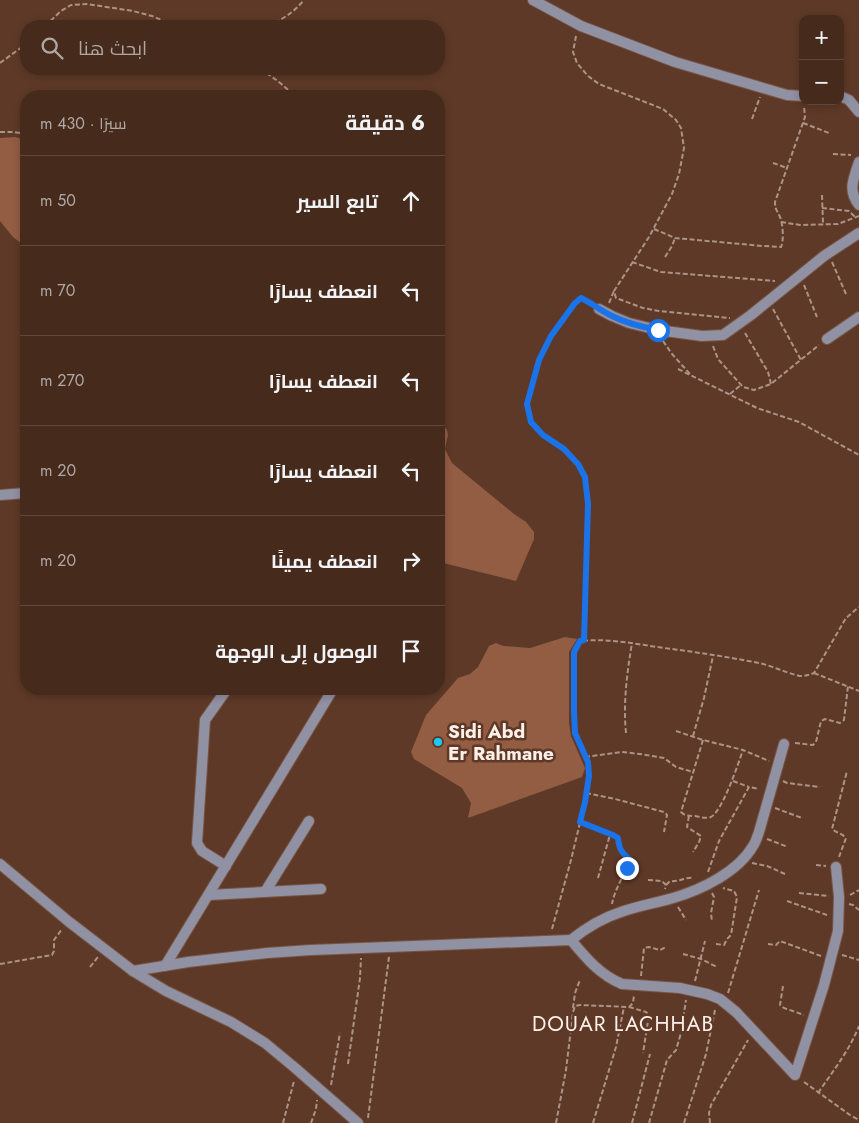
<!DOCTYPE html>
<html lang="ar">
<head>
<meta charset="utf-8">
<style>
  :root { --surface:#462b1d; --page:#50372a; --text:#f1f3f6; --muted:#b0a7a4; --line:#5e473b }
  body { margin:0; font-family:Jost,Cairo,sans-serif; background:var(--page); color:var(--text); direction:rtl }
  .controls { position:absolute; right:15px; top:15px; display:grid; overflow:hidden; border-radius:10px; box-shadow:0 2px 8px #0003 }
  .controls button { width:45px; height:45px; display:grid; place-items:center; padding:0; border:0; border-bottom:1px solid var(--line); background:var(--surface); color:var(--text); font:25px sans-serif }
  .stop { position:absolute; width:15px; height:15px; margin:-11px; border:4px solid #1a73e8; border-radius:50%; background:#fff }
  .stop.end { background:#1a73e8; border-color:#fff; box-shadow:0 1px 5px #0008 }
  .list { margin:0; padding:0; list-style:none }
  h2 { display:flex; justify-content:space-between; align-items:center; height:65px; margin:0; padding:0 20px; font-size:21px }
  h2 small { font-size:16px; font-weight:400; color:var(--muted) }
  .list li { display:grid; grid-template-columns:32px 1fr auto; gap:15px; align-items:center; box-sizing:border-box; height:90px; padding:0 20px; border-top:1px solid var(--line) }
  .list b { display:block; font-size:19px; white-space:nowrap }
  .list em { font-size:16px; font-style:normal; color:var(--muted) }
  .icon { flex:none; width:28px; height:28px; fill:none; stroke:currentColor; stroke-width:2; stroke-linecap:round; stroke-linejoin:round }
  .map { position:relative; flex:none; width:859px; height:1123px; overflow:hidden; direction:ltr }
  .search { position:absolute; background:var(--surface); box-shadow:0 2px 8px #0003; left:20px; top:20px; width:425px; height:55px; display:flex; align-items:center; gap:12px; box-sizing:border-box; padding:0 18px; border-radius:20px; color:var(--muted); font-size:19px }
  .panel { position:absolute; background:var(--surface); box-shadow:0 2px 8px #0003; left:20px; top:90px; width:425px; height:605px; border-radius:20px; direction:rtl }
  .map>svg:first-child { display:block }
  .green { fill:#935d44 }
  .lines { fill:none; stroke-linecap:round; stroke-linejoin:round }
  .minor-casing { stroke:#785646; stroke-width:12 }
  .path { stroke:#ad9387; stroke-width:2; stroke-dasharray:5 2.5; stroke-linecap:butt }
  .minor { stroke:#9191a4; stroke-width:10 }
  .route { stroke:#1a73e8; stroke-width:6 }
  .poi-dot { fill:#1cc9fc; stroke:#5e3927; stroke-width:2 }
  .labels { text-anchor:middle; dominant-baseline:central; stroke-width:5; stroke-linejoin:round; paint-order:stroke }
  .poi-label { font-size:19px; font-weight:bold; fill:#fef0e9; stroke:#5e3927; text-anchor:start }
  .quarter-label { font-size:21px; letter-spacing:1px; fill:#fef0e9; stroke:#5e3927 }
</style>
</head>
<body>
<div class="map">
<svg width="859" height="1123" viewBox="0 0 859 1123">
  <rect width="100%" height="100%" fill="#5e3927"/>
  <g class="green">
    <path d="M15,137L26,140V247L13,237L0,221V138Z"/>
    <path d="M439,420L447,430L448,435L445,449L452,463L514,514L526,522L534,532V539L516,581L439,562Z"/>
    <path d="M565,637L577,639L569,652V723L571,736L585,768L582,777L468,818L471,803L462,788L414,759L411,752L426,715L458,678L470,674L478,667L489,646L496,643L503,646L530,648Z"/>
  </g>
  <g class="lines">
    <g class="minor-casing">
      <g id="minor">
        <path d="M533,0L581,26L675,62L787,95L803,96"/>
        <path d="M840,96L849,100L859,112"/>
        <path d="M859,162C854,178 847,190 859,205"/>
        <path d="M599,309L612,316L629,323L658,330L702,336L723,335L751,315L824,256L859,233"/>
        <path d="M827,339L859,317"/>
        <path d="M0,495L26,493"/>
        <path d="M0,864L68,921L133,971L188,962L267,953L311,950L571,940C586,958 600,975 622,984L680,988L707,994L720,999L736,1012L795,1075L824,985L838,931L839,897L836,867"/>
        <path d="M226,866L202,851L197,843L205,720L227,689"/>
        <path d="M265,892L309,821"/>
        <path d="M209,895L321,889"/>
        <path d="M571,940C586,928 602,918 621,912C638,906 656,903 673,898C701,890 738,872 753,846C756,842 757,837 759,832L784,744"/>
        <path d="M165,966L333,689"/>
        <path d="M133,971L166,991L231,1022L265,1043L294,1067L358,1123"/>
      </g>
    </g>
    <g class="path">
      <path d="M45,26L61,11L71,5L87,4L133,11L152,16L175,26"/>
      <path d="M268,26C284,18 292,14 304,0"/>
      <path d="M576,36L573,52L577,63L588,76L599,84L663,109L676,120L681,128L684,148L679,174L672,194L649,237L614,291L616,298L643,308L659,311L730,318"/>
      <path d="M0,63L26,44"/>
      <path d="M260,69C273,77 284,85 294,96"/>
      <path d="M752,119L760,97"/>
      <path d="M803,123L829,133"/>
      <path d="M0,132H14L26,134"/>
      <path d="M833,154L851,155"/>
      <path d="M773,163L787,168"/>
      <path d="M822,195L823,224"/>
      <path d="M822,208L849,211L855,217"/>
      <path d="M781,222L800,225L838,224L859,216"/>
      <path d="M654,229L675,238L763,246L781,247C784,241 783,224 780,217C777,210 775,210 775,202L805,117L804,106"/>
      <path d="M665,257L672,246L675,238"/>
      <path d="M632,262L661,272L775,281"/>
      <path d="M832,262L846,294"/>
      <path d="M804,285L817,317"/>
      <path d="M609,303L614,291"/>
      <path d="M773,309L801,360"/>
      <path d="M745,333L768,372L771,384"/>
      <path d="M663,341L672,354L690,374"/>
      <path d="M713,346L718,359L743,387L754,390L771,384L819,345"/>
      <path d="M678,369L757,408L799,422L859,455"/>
      <path d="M730,394L741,385"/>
      <path d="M584,640L589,504L585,477L578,464L564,449L543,435L531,422L527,404L539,360L551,336L575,303L581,298L591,303"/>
      <path d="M814,673L859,691"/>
      <path d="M676,731L703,740L743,750L769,761"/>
      <path d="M626,733C623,703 627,673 632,643"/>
      <path d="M693,736L704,698L713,656"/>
      <path d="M703,740L681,812C685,816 689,816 695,816C700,817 706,819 711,817C723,810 738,764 743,750"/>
      <path d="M795,743L813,745L816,742L821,721L825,719L840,723L844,720L848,686"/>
      <path d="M585,757L622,752L640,754L664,758L676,767L693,772"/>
      <path d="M733,781L749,787"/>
      <path d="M783,781L787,783L820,787"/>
      <path d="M586,793L615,799L664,812L667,815L664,832"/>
      <path d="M775,808L802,818"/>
      <path d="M689,816L687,827L701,836L699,842L693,852"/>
      <path d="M580,823L613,835"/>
      <path d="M767,839L788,847"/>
      <path d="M839,857L846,838C841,833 837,833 832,829L847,771"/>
      <path d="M752,863L767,866L785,874"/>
      <path d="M816,865L826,866"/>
      <path d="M708,872L719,841L749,787L759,789"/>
      <path d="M598,878L609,838L613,835L618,838C619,847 621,852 628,858C626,875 615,887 612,904"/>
      <path d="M648,880L662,881L666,885L665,889"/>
      <path d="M666,885L670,881C680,882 684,877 694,878"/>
      <path d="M712,893L714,897L711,913L712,922"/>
      <path d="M799,893L829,896"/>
      <path d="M850,895L859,890"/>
      <path d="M787,901L827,915"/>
      <path d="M849,904L853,905L859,910"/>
      <path d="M678,907L686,920"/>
      <path d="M552,929L571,860L585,802L589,775L588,763L575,733L574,711V652L577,645L580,641C608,638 636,644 664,648C696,652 728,657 759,663C773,666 786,673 800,676C805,676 809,675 814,673L846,618L859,607"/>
      <path d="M716,944L724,945L727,939L731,935L737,897L734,891L723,888"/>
      <path d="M768,944L776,945L780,941L821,956"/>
      <path d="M683,954L701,959L717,967"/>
      <path d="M842,955L859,960"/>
      <path d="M0,964L52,955L54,951V940L62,929"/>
      <path d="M90,967L98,957"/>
      <path d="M641,976L644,948L649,947L660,950L666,947"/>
      <path d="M695,981L705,941"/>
      <path d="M783,986L780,1005L784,1008L804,1015"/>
      <path d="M728,993L759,890"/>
      <path d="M629,1007L646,1012L649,1015L643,1053"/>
      <path d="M573,1008L575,993L580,980"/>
      <path d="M348,1064L360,978L361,958"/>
      <path d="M804,1082L850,1115L859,1120"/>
      <path d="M331,1085L340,1033"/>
      <path d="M818,1093C833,1071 849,1051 859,1026"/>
      <path d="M368,1118L389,957"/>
      <path d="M283,1123L294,1081"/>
      <path d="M311,1123L316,1109L317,1100"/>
      <path d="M556,1123L566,1070L573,1012L575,1006L580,1005L629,1007L633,1003L634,995"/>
      <path d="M593,1123L616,1047L624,1007"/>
      <path d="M632,1123L650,1054"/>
      <path d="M649,1123L667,1060L676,1050L681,1033L686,1000"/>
      <path d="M684,1123L706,1054L715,1010"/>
      <path d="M710,1123L709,1113L711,1105L748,1040"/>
    </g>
    <use href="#minor" class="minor"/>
  </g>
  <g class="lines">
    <path class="route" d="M627,868L628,858C621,852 619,848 618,838L613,835L580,822L585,802L589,776L588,762L575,733L574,711V652L580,641L584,640L588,504L585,477L578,464L564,449L543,435L531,422L527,404L539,360L551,336L575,303L581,298C592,303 601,311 612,316C626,323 642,327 658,330"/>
  </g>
  <circle class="poi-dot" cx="438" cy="742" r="5"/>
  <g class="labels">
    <g class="poi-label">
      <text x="448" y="731">Sidi Abd<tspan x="448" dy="22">Er Rahmane</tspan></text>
    </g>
    <g class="quarter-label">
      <text x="623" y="1024">DOUAR LACHHAB</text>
    </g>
  </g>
</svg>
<div class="controls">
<button>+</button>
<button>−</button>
</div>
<div class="stop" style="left:658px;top:330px"></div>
<div class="stop end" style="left:627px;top:868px"></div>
<div class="search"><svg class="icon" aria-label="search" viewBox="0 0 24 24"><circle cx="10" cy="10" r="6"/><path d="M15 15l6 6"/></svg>ابحث هنا</div>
<section class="panel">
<h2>6 دقيقة<small>سيرًا · 430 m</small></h2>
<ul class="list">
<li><svg class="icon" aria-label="ahead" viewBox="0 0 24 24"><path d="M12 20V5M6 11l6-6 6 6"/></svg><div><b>تابع السير</b></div><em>50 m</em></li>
<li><svg class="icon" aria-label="left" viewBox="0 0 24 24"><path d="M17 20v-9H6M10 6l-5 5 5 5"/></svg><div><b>انعطف يسارًا</b></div><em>70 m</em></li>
<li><svg class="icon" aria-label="left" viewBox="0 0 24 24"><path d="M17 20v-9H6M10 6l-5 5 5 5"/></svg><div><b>انعطف يسارًا</b></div><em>270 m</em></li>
<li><svg class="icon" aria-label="left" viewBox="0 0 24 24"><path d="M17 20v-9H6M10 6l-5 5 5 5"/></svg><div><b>انعطف يسارًا</b></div><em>20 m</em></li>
<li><svg class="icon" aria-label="right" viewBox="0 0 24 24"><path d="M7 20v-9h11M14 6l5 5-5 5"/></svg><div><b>انعطف يمينًا</b></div><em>20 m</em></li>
<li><svg class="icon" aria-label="arrive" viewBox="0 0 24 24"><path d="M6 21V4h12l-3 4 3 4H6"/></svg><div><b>الوصول إلى الوجهة</b></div></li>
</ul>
</section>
</div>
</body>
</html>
